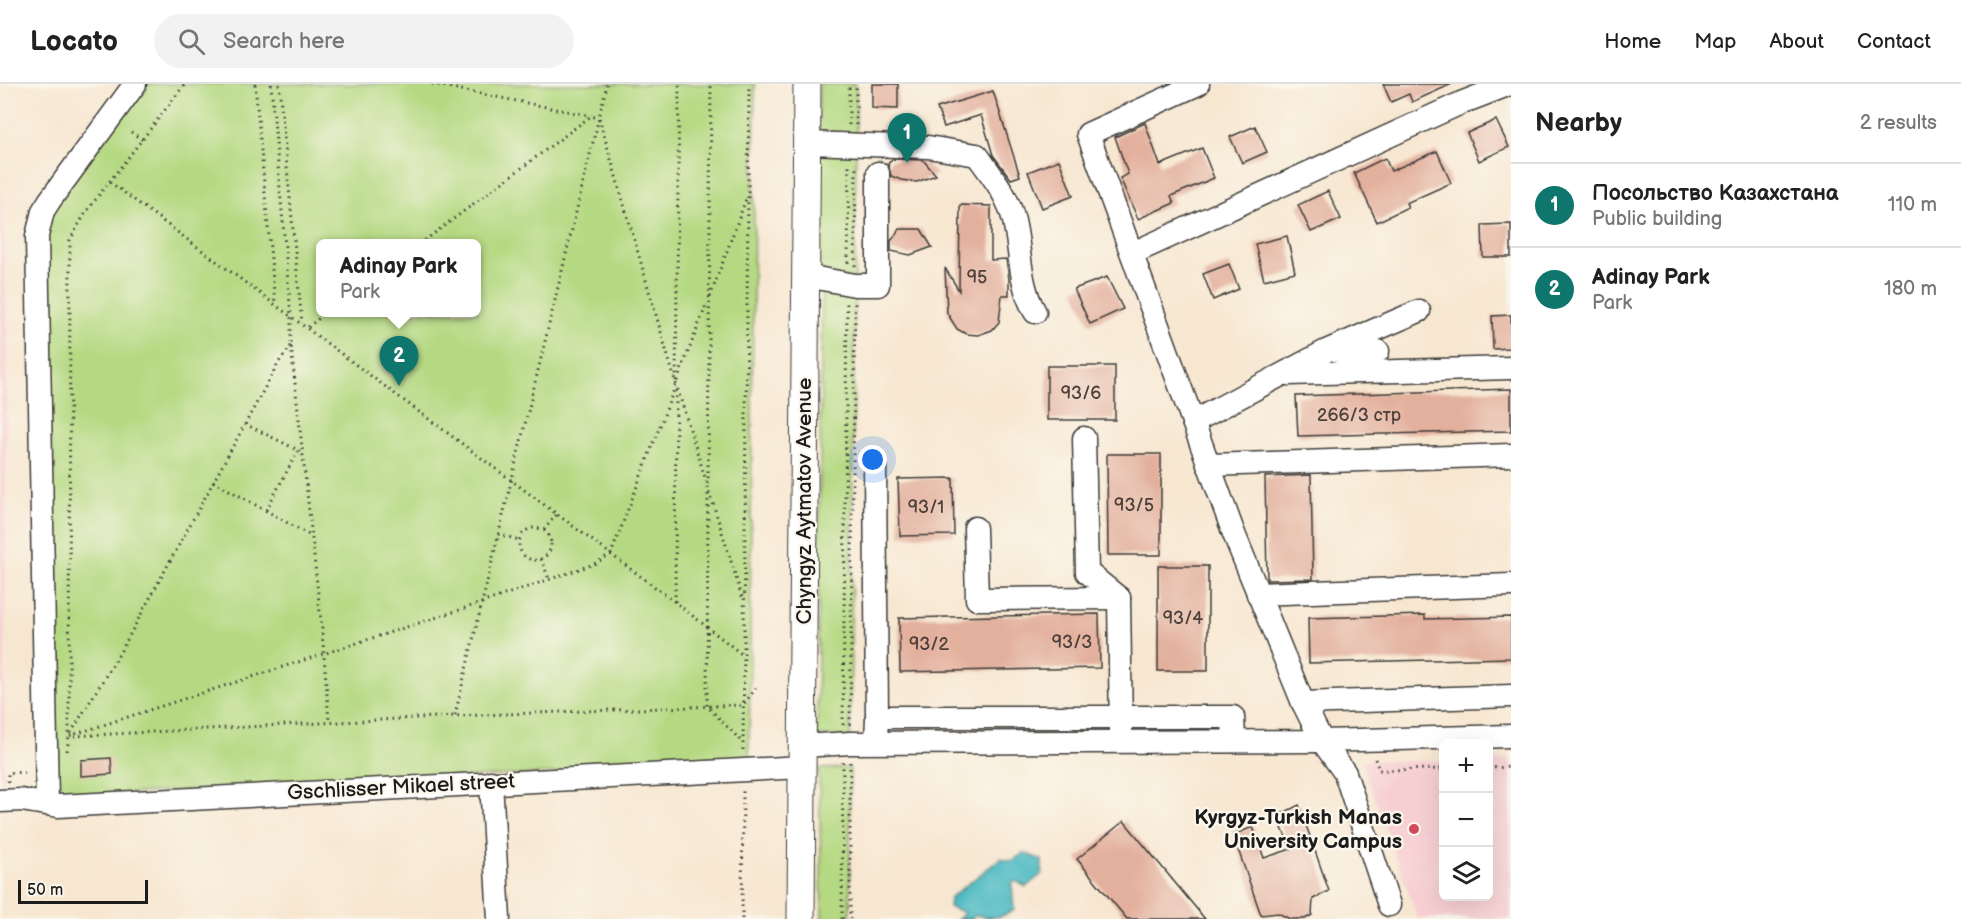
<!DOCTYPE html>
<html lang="en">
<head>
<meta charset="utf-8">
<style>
  :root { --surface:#fff; --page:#f2f2f2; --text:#222; --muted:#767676; --line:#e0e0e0; --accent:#0f766e }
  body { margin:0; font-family:"Balsamiq Sans",sans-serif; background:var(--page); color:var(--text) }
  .controls { position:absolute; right:18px; bottom:18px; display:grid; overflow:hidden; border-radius:9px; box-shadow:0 6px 24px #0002 }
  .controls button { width:54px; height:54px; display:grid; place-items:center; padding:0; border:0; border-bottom:2px solid var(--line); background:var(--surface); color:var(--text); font:30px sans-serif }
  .scale { position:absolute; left:18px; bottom:15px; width:130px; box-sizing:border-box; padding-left:6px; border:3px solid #1c1c1c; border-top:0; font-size:16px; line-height:21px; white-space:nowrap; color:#1c1c1c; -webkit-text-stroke:4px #fbf7ec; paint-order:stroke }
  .you { position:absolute; left:873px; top:376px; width:21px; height:21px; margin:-15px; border:4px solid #fff; border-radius:50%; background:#1a73e8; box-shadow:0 0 0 9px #1a73e833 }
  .badge { display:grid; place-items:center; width:39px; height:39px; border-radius:50%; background:var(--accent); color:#fff; font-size:20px; font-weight:700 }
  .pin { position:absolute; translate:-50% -50px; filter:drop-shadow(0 2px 3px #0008) }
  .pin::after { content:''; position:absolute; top:32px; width:21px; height:18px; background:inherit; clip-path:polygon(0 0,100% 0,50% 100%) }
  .popup { position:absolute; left:316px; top:155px; width:165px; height:78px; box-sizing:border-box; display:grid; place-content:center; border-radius:9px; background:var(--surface); filter:drop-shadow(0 2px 4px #0005); font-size:20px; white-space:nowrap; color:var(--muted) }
  .popup b { font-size:22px; color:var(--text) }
  .popup::after { content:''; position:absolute; left:50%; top:100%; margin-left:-12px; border:12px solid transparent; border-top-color:var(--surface) }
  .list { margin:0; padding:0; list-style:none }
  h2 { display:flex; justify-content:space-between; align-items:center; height:78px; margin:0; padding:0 24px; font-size:26px }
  h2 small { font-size:20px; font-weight:400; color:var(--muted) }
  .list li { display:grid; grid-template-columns:39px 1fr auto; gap:18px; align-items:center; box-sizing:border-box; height:84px; padding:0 24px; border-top:2px solid var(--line) }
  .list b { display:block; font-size:22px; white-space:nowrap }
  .list p { margin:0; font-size:20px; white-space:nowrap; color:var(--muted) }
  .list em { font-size:20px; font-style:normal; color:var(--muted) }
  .icon { flex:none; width:33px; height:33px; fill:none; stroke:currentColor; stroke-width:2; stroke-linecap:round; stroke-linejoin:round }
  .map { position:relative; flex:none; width:1511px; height:835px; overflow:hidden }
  header { display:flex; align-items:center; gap:36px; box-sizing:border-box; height:84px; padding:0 30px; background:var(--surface); border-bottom:2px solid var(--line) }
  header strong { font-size:28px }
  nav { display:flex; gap:33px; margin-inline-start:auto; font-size:21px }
  .search { width:420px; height:54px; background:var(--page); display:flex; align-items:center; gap:15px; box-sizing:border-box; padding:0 21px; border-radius:33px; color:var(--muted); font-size:22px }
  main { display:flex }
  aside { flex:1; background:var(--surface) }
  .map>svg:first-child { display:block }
  .built { fill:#f7cfd3 }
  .green { fill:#b5d982; stroke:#687a4f; stroke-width:1.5; fill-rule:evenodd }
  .water { fill:#4bbac2; stroke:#346b6f; stroke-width:1.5 }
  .building { fill:#e3b09d }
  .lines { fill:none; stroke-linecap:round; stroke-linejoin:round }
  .minor-casing { stroke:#3d3a37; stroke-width:25 }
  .major-casing { stroke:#3d3a37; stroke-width:29 }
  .path { stroke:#3d3a37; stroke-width:3; stroke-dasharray:1.5 4.5; stroke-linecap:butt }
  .minor { stroke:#fff; stroke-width:22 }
  .major { stroke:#fff; stroke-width:27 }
  .poi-dot { fill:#d1495b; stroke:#fbf7ec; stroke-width:2 }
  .labels { text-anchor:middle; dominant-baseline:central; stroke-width:4.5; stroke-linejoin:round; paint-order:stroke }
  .number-label { font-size:18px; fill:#4e413c }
  .street-label { font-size:21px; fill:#1c1c1c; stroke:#fbf7ec }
  .poi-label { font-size:21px; font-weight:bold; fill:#1c1c1c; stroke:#fbf7ec; text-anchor:end }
</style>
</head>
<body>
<header>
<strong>Locato</strong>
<div class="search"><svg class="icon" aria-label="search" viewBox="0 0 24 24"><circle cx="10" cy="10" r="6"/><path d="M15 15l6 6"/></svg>Search here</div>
<nav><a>Home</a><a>Map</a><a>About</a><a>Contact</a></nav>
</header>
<main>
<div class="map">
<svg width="1511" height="835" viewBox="0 0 1511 835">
  <rect width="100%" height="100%" fill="#fbf7ec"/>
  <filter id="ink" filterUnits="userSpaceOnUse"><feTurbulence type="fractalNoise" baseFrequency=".0167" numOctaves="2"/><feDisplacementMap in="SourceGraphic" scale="12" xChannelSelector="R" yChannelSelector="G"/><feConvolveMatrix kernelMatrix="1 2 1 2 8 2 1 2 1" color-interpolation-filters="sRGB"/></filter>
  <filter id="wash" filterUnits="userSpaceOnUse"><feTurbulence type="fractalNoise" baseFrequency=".008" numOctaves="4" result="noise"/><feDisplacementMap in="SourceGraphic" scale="24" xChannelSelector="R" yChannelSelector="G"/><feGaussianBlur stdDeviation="1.35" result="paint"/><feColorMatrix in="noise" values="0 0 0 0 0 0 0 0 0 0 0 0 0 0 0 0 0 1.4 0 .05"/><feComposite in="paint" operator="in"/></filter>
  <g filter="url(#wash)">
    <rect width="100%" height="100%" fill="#f7e7d1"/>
    <g class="built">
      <path d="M0,82L7,242L4,694H0Z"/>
      <path d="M1489,676H1511V835H1418L1361,677H1443L1444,812H1488Z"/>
    </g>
    <g class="green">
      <path d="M145,0H755L749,680L54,713L43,159L51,125ZM321,160H477V228H321Z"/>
      <path d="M819,0H856V56L818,55Z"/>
      <path d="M819,67L856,69L855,195L817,187Z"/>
      <path d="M822,203L855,206L850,653L817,652Z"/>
      <path d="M850,684V835H822L819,685Z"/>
    </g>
    <path class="water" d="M1024,769L1042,776V790L1026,803L1016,797L1012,800L1014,826C1000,835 991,835 975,831L972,835H958L963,831V828L949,823L950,814L1001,774L1012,777Z"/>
    <g id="blocks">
      <g class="building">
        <path d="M872,0H898V25L872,24Z"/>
        <path d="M1383,0H1452L1412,18L1409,10L1391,18Z"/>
        <path d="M993,7L1020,92L1011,95L993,71L981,31L944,43L937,24Z"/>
        <path d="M1496,36L1509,63L1479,77L1467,49Z"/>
        <path d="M1145,39L1160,81L1202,64L1214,94L1171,112L1174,119L1138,135L1120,94L1128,90L1115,53Z"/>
        <path d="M1255,42L1267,68L1242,79L1230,53Z"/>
        <path d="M1437,67L1451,99L1406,119L1408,123L1377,138L1354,89L1385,74L1391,87Z"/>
        <path d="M892,75L923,76L936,91L917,98L901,96L891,92L888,80Z"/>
        <path d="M1059,76L1073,112L1042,124L1028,88Z"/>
        <path d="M1328,107L1341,135L1311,148L1298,121Z"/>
        <path d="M960,121L991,122V176L1006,175L1009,195V211H1002L999,238L992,246L978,251L966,250L957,245L947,229L945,184L959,207Z"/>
        <path d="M1511,140V173H1483L1482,141Z"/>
        <path d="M900,145H921L932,163L910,171L891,167V157Z"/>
        <path d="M1287,152L1295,188L1264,196L1255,160Z"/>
        <path d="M1229,180L1239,205L1213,216L1203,190Z"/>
        <path d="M1107,193L1123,225L1090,240L1074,205Z"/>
        <path d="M1511,231V264L1493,265L1492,232Z"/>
        <rect x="1047" y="282" width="68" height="54"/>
        <path d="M1511,305V347L1298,352L1296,312Z"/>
        <path d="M1107,370H1161V471H1108Z"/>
        <path d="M1311,391L1313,495L1267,496L1265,393Z"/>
        <path d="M953,394L954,451L900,452L898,395Z"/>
        <rect x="1158" y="482" width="50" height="105"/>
        <path d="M1099,530L1100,584L900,588L899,534Z"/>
        <path d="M1425,531V535L1511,533V574L1309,579L1308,534Z"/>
        <path d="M111,674L112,690L81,692V676Z"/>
        <path d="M1299,721L1329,807L1313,815L1312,831L1305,835H1290L1278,829L1261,831L1233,751L1253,743L1264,774L1291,765L1277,732Z"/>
        <path d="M1124,737L1205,835H1127L1077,775Z"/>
      </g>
    </g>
  </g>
  <g filter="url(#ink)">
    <use href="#blocks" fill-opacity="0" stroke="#3d3a37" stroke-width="1.5"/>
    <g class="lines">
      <g class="minor-casing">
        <g id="minor">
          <path d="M1198,0L1088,50L1234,450L1303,619L1322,657L1345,689L1389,821"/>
          <path d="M807,59L928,63L977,71C992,92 1008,111 1014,137C1021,167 1019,201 1035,228"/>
          <path d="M1133,169L1461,19L1510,0"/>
          <path d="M806,192L855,201H878V89"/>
          <path d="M1338,267H1378"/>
          <path d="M1288,290L1511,284"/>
          <path d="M1193,338L1326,267L1419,227"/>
          <path d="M1084,354L1087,488L1119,514L1121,647"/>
          <path d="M875,380L877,633"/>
          <path d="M1208,381L1511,371"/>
          <path d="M975,444L977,515L1119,514"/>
          <path d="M1258,510L1511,501"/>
          <path d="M1303,619L1511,612"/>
          <path d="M876,658L877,633H1233L1234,657"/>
          <path d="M803,662L850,659L1322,657L1511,652"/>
          <path d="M491,698L499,835"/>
          <path d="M0,717L21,716L58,722L802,683"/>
          <path d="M47,719L37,152L43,127L50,116L135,0"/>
        </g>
      </g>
      <g class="major-casing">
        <path id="major" d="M801,835L807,0"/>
      </g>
      <g class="path">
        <path d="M255,0L275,219"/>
        <path d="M271,0L291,232V262L322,546L329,637"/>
        <path d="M279,0L302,239"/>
        <path d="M432,0L591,32"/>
        <path d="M849,41V0"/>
        <path d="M856,41V0"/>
        <path d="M131,48L143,56"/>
        <path d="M110,98L675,518L744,572"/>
        <path d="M420,160L591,32L599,34L676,300L743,516"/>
        <path d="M848,179L849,81"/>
        <path d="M855,182L856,81"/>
        <path d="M710,213L746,115"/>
        <path d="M308,243L327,228"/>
        <path d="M291,262L279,278L122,565L69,652L481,519L594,480L611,470L676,300L679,0"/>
        <path d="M677,297L707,219"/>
        <path d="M245,340L300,367"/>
        <path d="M213,397L311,452"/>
        <path d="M708,400L711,0"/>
        <path d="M708,410L707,622L743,659"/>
        <path d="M266,426L298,367"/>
        <circle cx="535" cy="460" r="16"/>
        <path d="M544,446L557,430"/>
        <path d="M498,450L519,456"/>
        <path d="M541,475L549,495"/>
        <path d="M675,518L676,303"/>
        <path d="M455,631L607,0"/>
        <path d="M843,641L847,219"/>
        <path d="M850,641L855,219"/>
        <path d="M74,652L455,632L743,621L756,604"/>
        <path d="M743,666L749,0"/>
        <path d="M67,667L69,652L70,156L86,128L185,0"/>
        <path d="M1375,675L1379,686L1444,685"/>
        <path d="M850,678V835"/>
        <path d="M1488,684L1511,683"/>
        <path d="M8,698V689L29,688"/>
        <path d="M742,835L743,705"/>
        <path d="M842,835L843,678"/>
      </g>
      <use href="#minor" class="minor"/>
      <use href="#major" class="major"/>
    </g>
  </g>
  <circle class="poi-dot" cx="1414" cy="745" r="6"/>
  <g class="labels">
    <g class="number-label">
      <text x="977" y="193">95</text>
      <text x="1081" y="309">93/6</text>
      <text x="1359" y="331">266/3 стр</text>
      <text x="1134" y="421">93/5</text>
      <text x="926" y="423">93/1</text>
      <text x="1183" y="534">93/4</text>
      <text x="1072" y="558">93/3</text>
      <text x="929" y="560">93/2</text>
    </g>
    <g class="street-label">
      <text transform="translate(804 417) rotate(-90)">Chyngyz Aytmatov Avenue</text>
      <text transform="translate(401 703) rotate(-3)">Gschlisser Mikael street</text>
    </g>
    <g class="poi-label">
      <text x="1402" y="733">Kyrgyz-Turkish Manas<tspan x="1402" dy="24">University Campus</tspan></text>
    </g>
  </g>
</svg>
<div class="controls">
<button>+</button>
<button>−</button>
<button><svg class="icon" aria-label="layers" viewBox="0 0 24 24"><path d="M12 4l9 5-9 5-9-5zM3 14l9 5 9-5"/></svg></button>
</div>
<div class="scale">50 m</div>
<div class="you"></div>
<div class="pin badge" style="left:907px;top:79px">1</div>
<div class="pin badge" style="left:399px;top:302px">2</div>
<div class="popup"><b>Adinay Park</b>Park</div>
</div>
<aside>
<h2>Nearby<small>2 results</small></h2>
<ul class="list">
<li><span class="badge">1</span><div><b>Посольство Казахстана</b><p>Public building</p></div><em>110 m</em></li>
<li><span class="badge">2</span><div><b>Adinay Park</b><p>Park</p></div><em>180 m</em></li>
</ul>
</aside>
</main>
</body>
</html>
